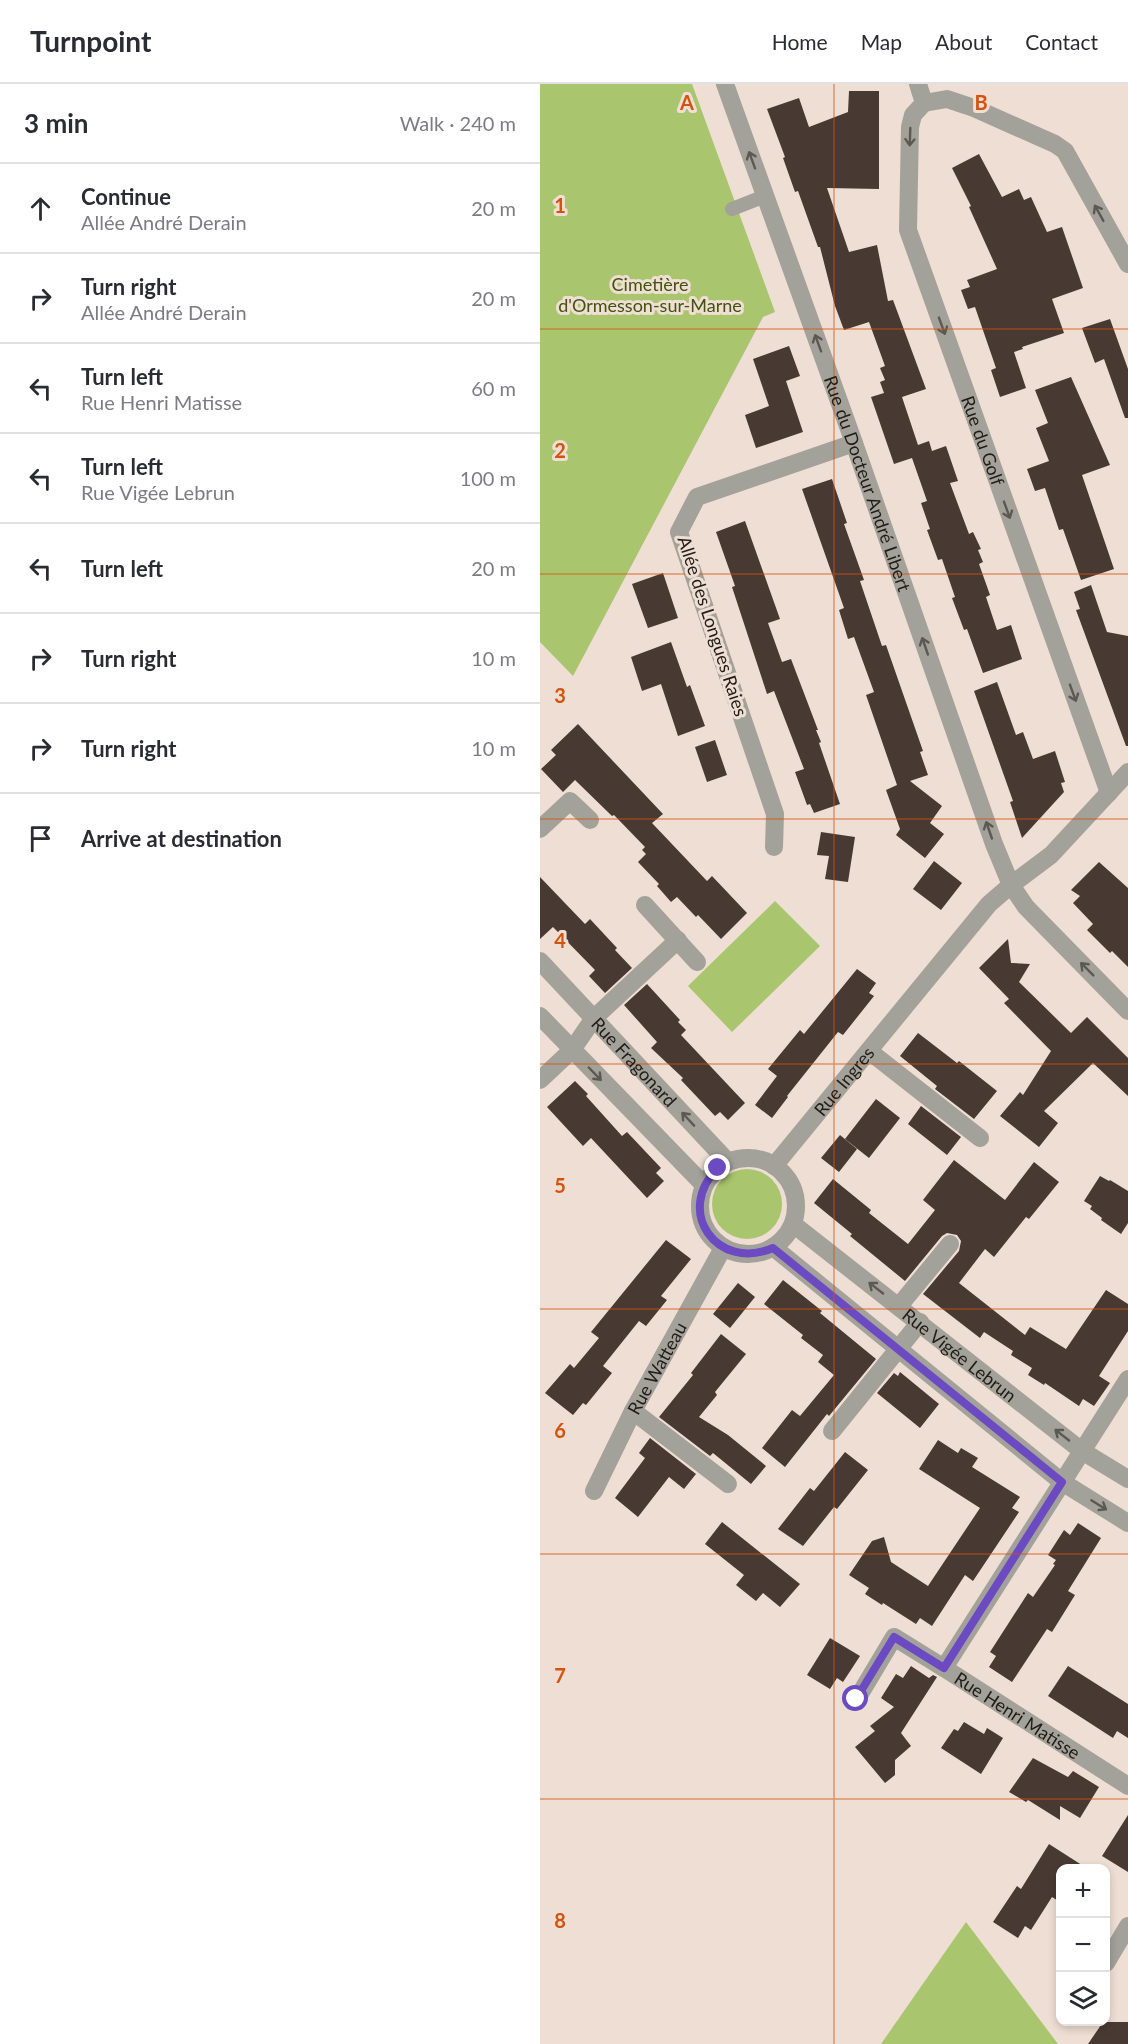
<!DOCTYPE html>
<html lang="en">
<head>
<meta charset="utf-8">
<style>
  :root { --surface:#fff; --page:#f7f7f7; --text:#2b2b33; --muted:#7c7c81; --line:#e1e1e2 }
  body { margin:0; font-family:Lato,sans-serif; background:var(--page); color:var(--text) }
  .controls { position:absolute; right:18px; bottom:18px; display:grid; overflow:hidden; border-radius:12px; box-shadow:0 3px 9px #0003 }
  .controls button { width:54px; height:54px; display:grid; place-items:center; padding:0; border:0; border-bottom:2px solid var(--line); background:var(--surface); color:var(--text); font:30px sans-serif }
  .stop { position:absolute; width:18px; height:18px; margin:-14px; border:4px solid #6b4ac2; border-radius:50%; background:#fff }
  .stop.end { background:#6b4ac2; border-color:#fff; box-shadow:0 2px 6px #0008 }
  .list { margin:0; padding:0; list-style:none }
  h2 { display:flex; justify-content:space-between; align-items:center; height:78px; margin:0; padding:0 24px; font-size:26px }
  h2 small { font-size:20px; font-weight:400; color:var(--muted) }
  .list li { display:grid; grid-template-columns:39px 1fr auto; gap:18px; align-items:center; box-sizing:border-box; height:90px; padding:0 24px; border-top:2px solid var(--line) }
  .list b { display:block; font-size:22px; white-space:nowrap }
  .list p { margin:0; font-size:20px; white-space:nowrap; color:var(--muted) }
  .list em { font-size:20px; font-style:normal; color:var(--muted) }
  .icon { flex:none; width:33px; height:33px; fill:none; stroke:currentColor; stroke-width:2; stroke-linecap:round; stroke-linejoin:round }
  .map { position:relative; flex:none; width:588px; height:1960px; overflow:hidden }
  header { display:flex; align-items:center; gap:36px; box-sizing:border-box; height:84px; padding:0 30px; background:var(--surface); border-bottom:2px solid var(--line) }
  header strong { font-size:28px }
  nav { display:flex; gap:33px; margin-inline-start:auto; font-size:21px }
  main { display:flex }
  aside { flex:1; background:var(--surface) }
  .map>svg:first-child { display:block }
  .green { fill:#a9c56d }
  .building { fill:#483a32 }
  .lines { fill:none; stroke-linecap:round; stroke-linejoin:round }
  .service { stroke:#a3a29a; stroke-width:14 }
  .minor { stroke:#a3a29a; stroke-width:18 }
  .oneway { stroke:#5c5852 }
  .route { stroke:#6b4ac2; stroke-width:8 }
  .grid { fill:none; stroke:#d4530d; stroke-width:1.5; stroke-opacity:0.55 }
  .labels { text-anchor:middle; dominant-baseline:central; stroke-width:6; stroke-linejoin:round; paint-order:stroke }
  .park-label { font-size:18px; fill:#41530e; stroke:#efded3 }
  .street-label { font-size:18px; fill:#221c18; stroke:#efded3 }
  .grid-label { font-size:20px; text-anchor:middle; font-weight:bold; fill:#d4530d; stroke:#efded3; stroke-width:6; stroke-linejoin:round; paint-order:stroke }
</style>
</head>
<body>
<header>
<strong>Turnpoint</strong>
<nav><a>Home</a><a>Map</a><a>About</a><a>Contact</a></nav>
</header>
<main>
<aside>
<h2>3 min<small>Walk · 240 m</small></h2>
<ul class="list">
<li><svg class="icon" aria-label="ahead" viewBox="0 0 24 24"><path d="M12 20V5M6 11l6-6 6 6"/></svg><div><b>Continue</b><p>Allée André Derain</p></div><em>20 m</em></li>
<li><svg class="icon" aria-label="right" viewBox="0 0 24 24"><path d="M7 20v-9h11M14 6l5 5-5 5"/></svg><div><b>Turn right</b><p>Allée André Derain</p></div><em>20 m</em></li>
<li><svg class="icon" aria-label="left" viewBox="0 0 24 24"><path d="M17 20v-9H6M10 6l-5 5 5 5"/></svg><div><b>Turn left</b><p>Rue Henri Matisse</p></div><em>60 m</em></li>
<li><svg class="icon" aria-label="left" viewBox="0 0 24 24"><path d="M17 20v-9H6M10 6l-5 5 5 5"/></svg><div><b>Turn left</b><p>Rue Vigée Lebrun</p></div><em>100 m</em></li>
<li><svg class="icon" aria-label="left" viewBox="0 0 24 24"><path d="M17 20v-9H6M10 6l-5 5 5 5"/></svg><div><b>Turn left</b></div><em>20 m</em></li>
<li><svg class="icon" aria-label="right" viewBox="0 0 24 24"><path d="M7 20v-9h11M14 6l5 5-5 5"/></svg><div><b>Turn right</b></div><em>10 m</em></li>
<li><svg class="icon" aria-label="right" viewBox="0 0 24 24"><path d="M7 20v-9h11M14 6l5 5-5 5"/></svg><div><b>Turn right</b></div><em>10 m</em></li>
<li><svg class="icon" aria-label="arrive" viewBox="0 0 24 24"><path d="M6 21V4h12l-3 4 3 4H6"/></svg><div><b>Arrive at destination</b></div></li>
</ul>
</aside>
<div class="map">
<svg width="588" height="1960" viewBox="0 0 588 1960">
  <rect width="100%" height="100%" fill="#efded3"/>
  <g class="green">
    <path d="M0,0H152L235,228L223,233L33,592L0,558Z"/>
    <path d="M235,817L280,862L192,948L148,902Z"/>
    <circle cx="207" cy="1120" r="35"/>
    <path d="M426,1838L518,1960H341Z"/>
  </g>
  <g class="building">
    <path d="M309,7H339V105L287,104L309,168L337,161L348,217L353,216L386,305L362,313L378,361L389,357L392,367L406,362L418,397L410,399L429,450L433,448L441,465L438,466L443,478L439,480L450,511L446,513L457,546L471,541L482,575L443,589L427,545L424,546L412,514L415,513L402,475L398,476L387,446L390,445L381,419L387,417L372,374L354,380L331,313L344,309L340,298L345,296L340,284L345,282L329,238L304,246L295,222L280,163H278L258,107L255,108L243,74L245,73L227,25L259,14L269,43L308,28Z"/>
    <path d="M439,70L462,113L479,105L484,116L491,113L507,148L522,143L543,204L512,215L524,249L482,263L483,265L474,268L486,304L460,313L451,286L456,284L435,223L428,225L421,206L430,203L427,196L457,185L429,123L431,122L412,84Z"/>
    <path d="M570,235L588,285V334H585L564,275L555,279L542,244Z"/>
    <path d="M249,262L260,292L246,297L263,348L216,364L205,331L229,322L213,275Z"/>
    <path d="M531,293L570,381L542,391L574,485L541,496L523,445L519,446L505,404L495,407L487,385L509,377L496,344L508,339L495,306Z"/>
    <path d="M292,395L307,439L304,440L324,496L320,497L342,562L346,561L383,667L380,668L388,691L370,697L402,722L390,739L404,750L385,774L356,751L360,745L346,706L357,701L326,611L334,608L314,553L308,555L299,526L304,524L262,405Z"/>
    <path d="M205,437L240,535L228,539L242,578L251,575L278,646H276L281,658L279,659L300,720L274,729L270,720L267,721L255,688L264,685L234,607L227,610L192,503L195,502L176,448Z"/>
    <path d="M123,489L138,534L108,544L92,500Z"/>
    <path d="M551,501L567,548L588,552V662H586L536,526L540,525L534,508Z"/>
    <path d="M131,558L147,603L150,601L165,642L138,652L121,600L102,607L91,573Z"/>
    <path d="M457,598L476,651L483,648L493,675L515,667L525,698L521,699L524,708L482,754L470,718L473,717L434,607Z"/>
    <path d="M38,640L123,730L112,739L167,797L172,792L207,829L181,855L158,831L156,833L137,813L131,818L117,802L119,800L98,778L106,770L102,766L105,763L74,731L72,732L35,696L23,708L1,685L16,671L11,666Z"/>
    <path d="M175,656L187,691L167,698L155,663Z"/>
    <path d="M281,748L315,753L308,798L285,795L289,772L277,771Z"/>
    <path d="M394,777L422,799L401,826L373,805Z"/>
    <path d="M559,778L588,804V883L572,867L570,869L547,846L553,840L533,819L540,812L531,806Z"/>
    <path d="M0,793L45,840L50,835L77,864L75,866L92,884L65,909L49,892L55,886L13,843L0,855Z"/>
    <path d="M468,855L471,879L490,880L479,898L531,949L547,933L588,974V1012L553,979L504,1027L518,1039L499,1063L460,1032L480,1008L483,1011L511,967L464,919L469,915L439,884Z"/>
    <path d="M317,885L336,899L329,909L334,912L303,951L298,948L247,1012L248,1013L232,1034L215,1021L237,992L228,985L260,946L264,950Z"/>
    <path d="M107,900L140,936L138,938L146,946L141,951L205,1019L188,1036L180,1028L175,1032L141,996L143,994L111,964L117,958L84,921Z"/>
    <path d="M378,949L417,979L419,977L457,1007L434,1035L395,1005L397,1002L360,972Z"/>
    <path d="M35,997L48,1010L46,1012L82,1052L87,1048L121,1084L116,1089L124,1097L107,1114L51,1054L43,1062L7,1023Z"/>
    <path d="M336,1015L360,1034L329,1074L305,1055Z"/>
    <path d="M381,1022L421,1053L407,1071L368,1040Z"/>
    <path d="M300,1051L317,1065L299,1088L281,1074Z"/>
    <path d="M414,1076L465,1116L494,1078L519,1098L489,1135L486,1133L454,1173L445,1165L419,1199L485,1251L490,1243L526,1265L566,1206L588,1220V1247L559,1292L570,1299L554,1322L543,1315L539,1322L505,1299L504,1301L488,1291L492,1284L471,1271L473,1267L444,1248L440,1254L383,1210L419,1167L421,1157L417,1151L407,1149L402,1152L365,1197L310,1152L312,1150L274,1119L293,1095L331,1126L329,1129L368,1160L395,1126L383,1116Z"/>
    <path d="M560,1092L569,1097L570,1096L588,1107V1139L581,1150L561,1136L562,1134L550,1125L552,1122L544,1117Z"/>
    <path d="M126,1156L151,1175L121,1212L127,1216L106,1242L99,1237L63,1282L72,1289L46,1321L43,1319L33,1331L5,1309L30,1280L34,1284L59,1254L51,1248Z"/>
    <path d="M243,1196L282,1227L280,1229L336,1275L289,1332L287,1330L245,1383L222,1364L252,1326L260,1332L294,1291L278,1278L283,1271L261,1254L263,1251L224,1220Z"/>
    <path d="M198,1199L215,1213L190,1244L173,1230Z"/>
    <path d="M181,1250L206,1270L175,1308L177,1311L159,1333L188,1351L226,1382L211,1400L173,1369L170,1372L119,1333L153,1291L151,1289Z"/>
    <path d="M360,1288L399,1320L380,1344L337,1309L354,1289L358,1292Z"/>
    <path d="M110,1354L156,1390L144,1405L129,1393L98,1433L75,1414L105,1374L99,1369Z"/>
    <path d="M398,1356L418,1369L421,1364L438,1374L432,1383L480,1413L472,1424L479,1428L433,1497L425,1491L392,1542L380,1534L376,1540L343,1519L342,1521L325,1510L329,1504L309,1491L332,1457L344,1453L351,1478L388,1502L440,1424L379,1385Z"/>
    <path d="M305,1368L328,1386L297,1425L294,1423L263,1462L238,1445L270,1404L274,1407Z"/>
    <path d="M182,1438L260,1500L240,1523L223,1509L216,1517L196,1501L204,1491L165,1460Z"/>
    <path d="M538,1439L561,1454L528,1507L535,1511L512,1548L507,1545L472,1598L449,1583L456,1572L450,1568L488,1509L493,1513L515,1481L513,1480L516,1476L508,1471L524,1446L530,1451Z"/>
    <path d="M290,1554L320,1572L303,1598L297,1594L290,1605L267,1591Z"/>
    <path d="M371,1582L389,1594L393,1591L397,1593L361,1649L371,1662L355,1676V1691L345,1699L315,1663L335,1647L330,1642L354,1623L341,1614L356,1590L363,1594Z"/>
    <path d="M528,1582L588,1620V1654L577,1647L573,1654L508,1612Z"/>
    <path d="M424,1638L444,1650L447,1644L463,1654L441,1690L401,1664L414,1645L418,1647Z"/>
    <path d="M493,1674L528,1693L533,1687L559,1703L540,1734L520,1722V1736L488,1716L486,1718L469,1708Z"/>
    <path d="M588,1731V1788L562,1772Z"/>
    <path d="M509,1760L548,1785H520V1818L512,1813L491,1846L485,1842L478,1854L453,1838L477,1802L481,1805Z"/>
    <path d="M563,1938H588V1960H548Z"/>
  </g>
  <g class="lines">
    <path class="service" d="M192,125L225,112"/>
    <g class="minor">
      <path id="s1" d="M185,0L314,359L454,760L471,801L486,823L588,927"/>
      <path id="s2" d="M378,0L384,19L373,31L370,43L368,146L569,709"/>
      <path d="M384,19L407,15L434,24L515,60L525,67L588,180"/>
      <path d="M0,745L30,717L50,736"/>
      <path d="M234,763L235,730L139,448L157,413L314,359"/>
      <path d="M105,821L157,878"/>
      <path id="s3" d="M0,877L188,1078"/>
      <path d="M0,932L164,1101"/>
      <path d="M329,967L440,1054"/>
      <path d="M0,996L32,966L54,934L138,856"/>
      <circle cx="208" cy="1122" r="48"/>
      <path id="s4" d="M234,1082L449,820L471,801L511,771L588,688"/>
      <path id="s5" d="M253,1140L542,1367L588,1395"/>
      <path d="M233,1163L522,1398L588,1439"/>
      <path d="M359,1222L410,1160"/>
      <path id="s6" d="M588,1295L404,1584L588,1702"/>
      <path d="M93,1327L188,1400"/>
      <path d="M292,1347L380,1238"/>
      <path id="s7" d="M54,1407L93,1327L183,1164"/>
      <path d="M317,1615L354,1553L404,1584"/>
      <path d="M566,1879L588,1842"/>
    </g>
  </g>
  <defs><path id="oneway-shaft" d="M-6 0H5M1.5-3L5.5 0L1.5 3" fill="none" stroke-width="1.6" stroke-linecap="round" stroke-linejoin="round" transform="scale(1.5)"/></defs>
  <g class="oneway">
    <use href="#oneway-shaft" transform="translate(370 53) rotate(92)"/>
    <use href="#oneway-shaft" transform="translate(212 76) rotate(-110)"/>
    <use href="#oneway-shaft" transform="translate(559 129) rotate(-119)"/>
    <use href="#oneway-shaft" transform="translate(402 242) rotate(70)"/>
    <use href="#oneway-shaft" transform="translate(278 259) rotate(-110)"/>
    <use href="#oneway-shaft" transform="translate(467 426) rotate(70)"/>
    <use href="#oneway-shaft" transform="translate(385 562) rotate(-109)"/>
    <use href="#oneway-shaft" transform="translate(533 609) rotate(70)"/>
    <use href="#oneway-shaft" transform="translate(449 746) rotate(-109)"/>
    <use href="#oneway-shaft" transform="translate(547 885) rotate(-135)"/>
    <use href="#oneway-shaft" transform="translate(55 990) rotate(46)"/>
    <use href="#oneway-shaft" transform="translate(148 1035) rotate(-133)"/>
    <use href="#oneway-shaft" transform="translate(336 1204) rotate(-142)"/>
    <use href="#oneway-shaft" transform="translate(522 1351) rotate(-142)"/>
    <use href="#oneway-shaft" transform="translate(559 1421) rotate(32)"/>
  </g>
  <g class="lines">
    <path class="route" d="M178,1084C134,1127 177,1188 233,1164L522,1398L404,1584L354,1553L316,1615"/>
  </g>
  <path class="grid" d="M294,0V1960M0,245H588M0,490H588M0,735H588M0,980H588M0,1225H588M0,1470H588M0,1715H588"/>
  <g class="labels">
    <g class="park-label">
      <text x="110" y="200">Cimetière<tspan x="110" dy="21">d'Ormesson-sur-Marne</tspan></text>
    </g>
    <g class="street-label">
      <text stroke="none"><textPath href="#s2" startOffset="375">Rue du Golf</textPath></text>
      <text stroke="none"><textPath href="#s1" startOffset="424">Rue du Docteur André Libert</textPath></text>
      <text transform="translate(173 542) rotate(72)">Allée des Longues Raies</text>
      <text stroke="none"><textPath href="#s3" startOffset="138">Rue Fragonard</textPath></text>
      <text stroke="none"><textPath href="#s4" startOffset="110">Rue Ingres</textPath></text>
      <text stroke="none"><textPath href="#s5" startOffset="212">Rue Vigée Lebrun</textPath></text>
      <text stroke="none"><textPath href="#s7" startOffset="138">Rue Watteau</textPath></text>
      <text stroke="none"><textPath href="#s6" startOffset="430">Rue Henri Matisse</textPath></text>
    </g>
  </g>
  <g class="grid-label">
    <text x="147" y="26">A</text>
    <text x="441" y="26">B</text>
    <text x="20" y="129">1</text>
    <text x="20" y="374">2</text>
    <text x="20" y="619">3</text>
    <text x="20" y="864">4</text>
    <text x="20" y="1109">5</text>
    <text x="20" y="1354">6</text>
    <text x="20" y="1599">7</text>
    <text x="20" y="1844">8</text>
  </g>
</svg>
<div class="controls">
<button>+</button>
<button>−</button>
<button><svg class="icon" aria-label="layers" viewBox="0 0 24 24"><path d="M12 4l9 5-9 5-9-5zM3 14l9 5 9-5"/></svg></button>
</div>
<div class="stop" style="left:316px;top:1615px"></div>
<div class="stop end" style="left:178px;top:1084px"></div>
</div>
</main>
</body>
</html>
